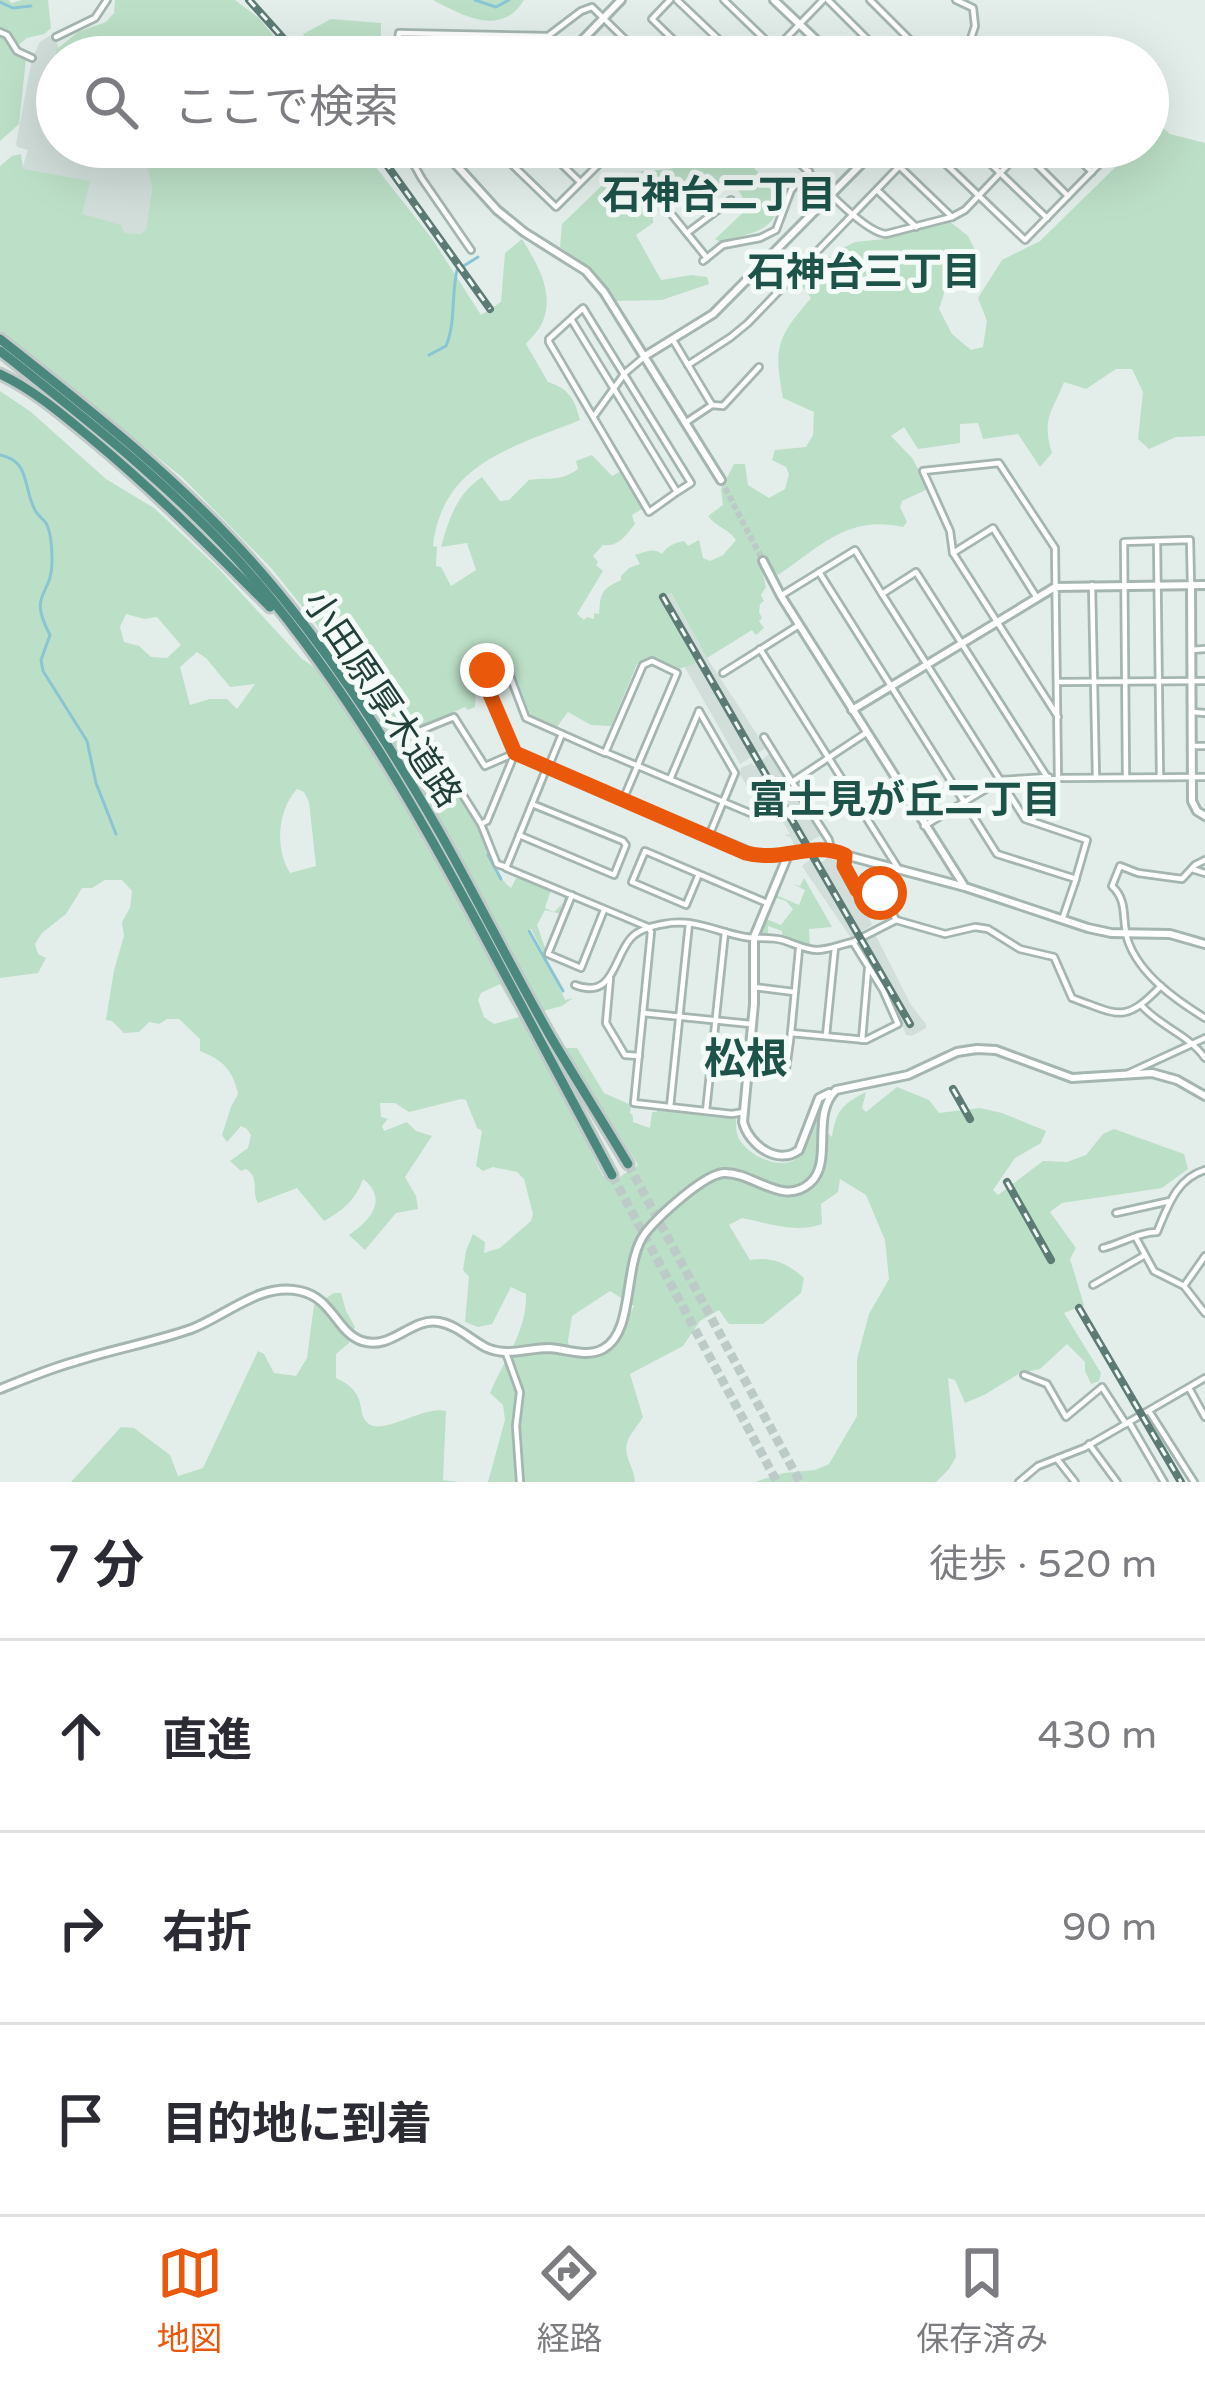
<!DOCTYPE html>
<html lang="ja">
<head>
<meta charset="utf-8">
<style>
  :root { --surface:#fff; --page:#f7f7f7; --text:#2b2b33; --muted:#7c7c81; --line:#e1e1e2; --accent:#ea580c }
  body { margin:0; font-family:"Varela Round","Noto Sans JP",sans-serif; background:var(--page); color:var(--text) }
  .stop { position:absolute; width:36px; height:36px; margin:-27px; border:9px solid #ea580c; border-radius:50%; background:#fff }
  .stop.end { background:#ea580c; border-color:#fff; box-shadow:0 3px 12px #0008 }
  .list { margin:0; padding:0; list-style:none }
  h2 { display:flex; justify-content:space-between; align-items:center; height:156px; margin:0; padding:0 48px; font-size:51px }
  h2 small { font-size:39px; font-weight:400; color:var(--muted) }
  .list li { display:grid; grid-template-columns:78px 1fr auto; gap:36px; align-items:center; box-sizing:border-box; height:192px; padding:0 48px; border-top:3px solid var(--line) }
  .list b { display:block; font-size:45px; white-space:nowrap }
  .list em { font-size:39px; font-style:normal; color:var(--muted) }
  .icon { flex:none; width:66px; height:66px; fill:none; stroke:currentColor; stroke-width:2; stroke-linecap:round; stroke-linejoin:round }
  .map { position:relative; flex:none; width:1205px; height:1482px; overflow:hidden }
  .search { position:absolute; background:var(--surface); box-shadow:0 12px 48px #0002; left:36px; right:36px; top:36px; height:132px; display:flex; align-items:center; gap:30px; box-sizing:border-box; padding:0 42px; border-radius:66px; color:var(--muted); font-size:45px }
  .sheet { height:732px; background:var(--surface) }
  nav { display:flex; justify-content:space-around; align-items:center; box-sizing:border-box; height:168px; border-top:3px solid var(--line); background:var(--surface); font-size:33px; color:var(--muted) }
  nav a { display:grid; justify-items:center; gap:6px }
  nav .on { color:var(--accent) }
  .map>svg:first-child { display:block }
  .built { fill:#d1ded9 }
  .green { fill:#bcdfc7; fill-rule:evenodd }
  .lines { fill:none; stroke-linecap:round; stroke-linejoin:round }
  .stream { stroke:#8ac5d4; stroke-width:3 }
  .tertiary-tunnel { stroke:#bccbc7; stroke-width:6; stroke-dasharray:6 3; stroke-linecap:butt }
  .trunk-tunnel { stroke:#bccbc7; stroke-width:9; stroke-dasharray:9 4.5; stroke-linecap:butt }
  .minor-casing { stroke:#a5b6b1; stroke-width:10 }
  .tertiary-casing { stroke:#a5b6b1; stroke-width:12 }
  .trunk-casing { stroke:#c1cac8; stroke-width:15 }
  .minor { stroke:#fff; stroke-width:4.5 }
  .tertiary { stroke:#fff; stroke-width:6 }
  .trunk { stroke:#4a887e; stroke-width:9 }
  .rail-casing { stroke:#5d7b75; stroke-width:8 }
  .rail { stroke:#f4faf7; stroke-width:3; stroke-dasharray:9; stroke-linecap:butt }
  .route { stroke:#ea580c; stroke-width:15 }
  .labels { text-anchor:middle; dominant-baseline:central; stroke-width:10; stroke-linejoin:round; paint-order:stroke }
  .street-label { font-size:36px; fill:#224039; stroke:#f4faf7 }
  .neighbourhood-label { font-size:39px; font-weight:bold; fill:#1d5349; stroke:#f4faf7 }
  .quarter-label { font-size:42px; font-weight:bold; fill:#1d5349; stroke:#f4faf7 }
</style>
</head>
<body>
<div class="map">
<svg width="1205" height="1482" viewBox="0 0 1205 1482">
  <rect width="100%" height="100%" fill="#e3eeea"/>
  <g class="built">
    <path d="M54,33L58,47L69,57H57V147H123L148,169L152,189L146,230L141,234L123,233L120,225L82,215L22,169L28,150L17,147L16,144L32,59L40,42Z"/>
    <path d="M670,592L707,658L766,748L740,764L684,666L696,664L659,598Z"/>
    <path d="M770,753L822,835L803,845H794L791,838L784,835L790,834L772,804L760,810L740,774L741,768L752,763L754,766Z"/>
    <path d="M827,858L838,861L862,902L860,906L863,911L866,910L872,925L851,938L802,866L811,859L816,867Z"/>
    <path d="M875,934L911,1005L926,1024V1028L912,1036L906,1035L896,1006L863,952L860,944Z"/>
  </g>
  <g class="green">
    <path d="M0,0H9L11,3L22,0H48L51,28L44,34L27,38L12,50L26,59L19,124L0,141Z"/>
    <path d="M115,0H235L259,18L291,57H57V74L56,50L78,32L106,22L114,13Z"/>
    <path d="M433,0H524C501,38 462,15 433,0Z"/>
    <path d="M331,19L381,23V41L365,57H319L303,34Z"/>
    <path d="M1148,115L1170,134L1205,143V436L1176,437L1149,449L1138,439L1143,392L1132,369H1116L1086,389L1064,382C1053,411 1041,418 1052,453L1040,467L1018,434L983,439L978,423L960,424V443L918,449L904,427L891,436L913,459L928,489L902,501L900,507L907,522L903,527C847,515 822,546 778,575L768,567L762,571L766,587L761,595L764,601L760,604L759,612L762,618L759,621L764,628L756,635L752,630L707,658L671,593L660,598L697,663L675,670L654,658L637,664L611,726L591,725L568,712L556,728L531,716L507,657C480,658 476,685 475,707L468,710L465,707L427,724L416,726C432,760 458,789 476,823C489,846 490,871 511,888L516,878L520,877L551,890L545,908L554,912L563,903L565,896L567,899L565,905H561V914L545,910L537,925L546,951L544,954L531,929L527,930C537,950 559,983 565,1000L573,998L562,1006L543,1011L378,719L350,677L354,671L272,569L183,478L0,331V166L12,156L21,154L23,169L90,181L82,214L121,225L124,233L141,234L146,229L152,189L148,169L117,147H360L433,240L481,315L501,302L505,253L522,239C536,262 555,292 543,321C540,329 532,337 526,344L548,382C568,388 575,399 580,420C514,447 442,463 433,546L437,547L436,566L441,567L451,586L476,570L467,543L441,547C449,518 457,494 482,477L500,501L509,500L529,480C548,477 561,482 578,469L576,461L592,455L612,476L621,471L642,509L632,515L635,524C626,535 619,547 603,545L593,556L598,562L596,565L603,571L577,614L584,620L587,617L594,619V613L599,614C601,593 600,590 621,580V576L629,568L640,564L635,555C645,552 654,547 662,554C667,546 674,543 684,541L688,546L699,540L703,558L710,561L723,555L736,540C729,529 716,527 708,516L723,505L721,489L734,464H745L748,485L769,498L785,489L789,474L786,467L772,460L775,450L806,447L813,435L814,412L783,398C773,345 778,337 811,298L802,286L835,252L855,242L884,239L949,221L968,236L977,254L968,270L945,290L939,309L952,334L971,350L983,347L987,321L978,298L1002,260L1040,241L1136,147H1148Z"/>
    <path d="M735,148C754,169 804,210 757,231C746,236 732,238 720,242L715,239L748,208L739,191L731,185L713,191L697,180L684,202L663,204L653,212V223L636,235L661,280L691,275L707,277L709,284L662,300L617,301L592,269L560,247L562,224L614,174L670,169L724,149Z"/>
    <path d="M0,391L31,412L106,479L154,508L218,568L302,659L314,667C332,692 352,716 369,741C458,877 530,1030 603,1176L618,1178L638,1165L565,1048H577L604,1093L631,1105L630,1113L633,1116V1122L650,1128L652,1112H657V1109L736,1119C736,1126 736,1131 738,1137C748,1157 787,1175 802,1153C810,1142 813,1120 817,1107L819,1125L832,1137C836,1111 842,1104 866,1092L862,1108L866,1112L897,1087L929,1100L939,1113L980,1108L1002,1113L1046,1131L1041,1143L1015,1158L993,1190L998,1195L1043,1161L1067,1162L1086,1155L1103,1134L1114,1129L1184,1154L1188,1169L1162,1188L1062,1203L1050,1212L1076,1248L1070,1259L1084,1305L1064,1313L1101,1373L1099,1381L1091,1384L1085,1371V1362L1067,1344L1040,1369L1020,1373L984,1395L965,1403L955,1380L948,1378L956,1457L949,1469L936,1482H754L784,1473L815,1470L829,1464L857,1416V1359L869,1314L889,1279L885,1240L866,1195L840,1179L838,1192L821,1204L822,1224C796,1234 768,1223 742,1218L729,1225L750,1260C772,1256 787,1263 804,1278L801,1293L763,1324H729L719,1310L700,1321L683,1346L630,1374L643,1417C639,1424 629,1435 627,1443C623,1456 635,1469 635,1482H488L505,1420L503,1405L490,1393C504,1359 527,1332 526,1294L511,1287L492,1324L478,1327L465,1322L469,1277L463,1270L466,1251L473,1234L485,1242L484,1253L500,1248L531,1221L533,1214L524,1179L517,1172L493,1167L483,1171L476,1166L482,1131L477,1128L466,1100L461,1099L409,1112L395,1103H380L381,1117L388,1119L382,1126L384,1131L407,1122L416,1131L432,1136L405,1177L416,1196L418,1209L396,1213L365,1250L349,1235C370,1221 389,1199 363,1179C355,1201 343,1210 324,1221L297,1188L258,1203C251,1192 260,1177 246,1169L241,1171L230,1161L248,1148L251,1135L247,1129L241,1126L227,1142L222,1135L231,1107L238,1094C233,1070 223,1060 200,1051V1039L179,1019H167L159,1024L149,1022L139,1032L124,1033L112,1021L106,1020L114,970L124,936L122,922L130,908L132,891L122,880H105L92,888H82L66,914L42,933L35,944L38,954L46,958L38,973L0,978ZM126,614L144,619L157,617L181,645L167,658L151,657L139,646L124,642L120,627ZM197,652L206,658L230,687L255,684L237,709L227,699H210L190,705L180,667ZM297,789L304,792L309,802L316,866L290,873C275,849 277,811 297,789ZM500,984L519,1017L494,1024L484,1017L478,1000L481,993ZM610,1291L634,1306L613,1349L571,1356L568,1341L572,1316Z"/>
    <path d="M804,878L832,927L809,929L810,945L782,936V931L768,926V934L761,933L766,919L781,925L793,909L786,901L777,898L773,903L776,895L799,905L805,890L793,884L800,886Z"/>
    <path d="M334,1293H341L346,1311L355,1327L349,1343L336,1354V1378C371,1394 354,1413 369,1424C384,1435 424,1405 446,1411L443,1480L458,1482H71L121,1427L134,1428L170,1455L178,1476L203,1468L258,1351L264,1354L274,1373L296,1376L307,1358L314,1305Z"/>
  </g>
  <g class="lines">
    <g class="stream">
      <path d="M475,0L496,7L509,0"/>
      <path d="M0,2L13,8L31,6"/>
      <path d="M429,355L446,346C456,322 451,296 457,270L478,257"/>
      <path d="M0,455C30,461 23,486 34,508C36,514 42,518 46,523C51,532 52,551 52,562C52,597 27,592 50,635L41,660L43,671L87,741L96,783L116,834"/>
      <path d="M488,855L501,879"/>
      <path d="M529,931L563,991"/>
    </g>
    <path class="tertiary-tunnel" d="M721,480L763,561"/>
    <g class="trunk-tunnel">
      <path d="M628,1164L800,1482"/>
      <path d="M612,1175L777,1482"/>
    </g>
    <g class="minor-casing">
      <g id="minor">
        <path d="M670,0L652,19L691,57"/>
        <path d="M677,0L737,57"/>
        <path d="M724,0L783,57"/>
        <path d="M828,0L885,57"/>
        <path d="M870,0L924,54L921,57"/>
        <path d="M956,0L973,8L975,26L965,57"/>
        <path d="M0,32L7,35L17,51L32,58"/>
        <path d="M56,37L95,18L107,0"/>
        <path d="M395,57L399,33L548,36L581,11L592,7L643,57"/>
        <path d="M768,57L823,0"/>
        <path d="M404,147L422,179L471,250"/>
        <path d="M494,147L556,207L616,147"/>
        <path d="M544,147L579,181"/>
        <path d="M594,147L605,158"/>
        <path d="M646,147L660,152L678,147"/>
        <path d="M784,147C805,167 861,232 886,234L952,217L965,210L1025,147"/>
        <path d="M830,147H831"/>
        <path d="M928,147L1025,240L1113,150L1109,147"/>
        <path d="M973,147L1047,218"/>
        <path d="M1019,147L1068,196"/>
        <path d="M1066,147L1092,172"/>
        <path d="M900,167L952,217"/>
        <path d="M877,190L916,227"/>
        <path d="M673,216L707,258"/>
        <path d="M687,233L731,200"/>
        <path d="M703,261L723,245L760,238L776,230L791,190L809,171"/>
        <path d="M571,319L677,492L691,483L583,308L549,339V342L649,512L677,492"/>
        <path d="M673,340L712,405L685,423"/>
        <path d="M688,365L731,337L748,323L918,147"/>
        <path d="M712,405L723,406L759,367"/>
        <path d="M594,416L625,373L644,357"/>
        <path d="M1157,541L1160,776"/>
        <path d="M953,553L993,528L1037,598"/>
        <path d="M819,572L997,854L1076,879L1063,917"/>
        <path d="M1092,585L1096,777"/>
        <path d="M882,594L1025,819L1087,840L1076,878"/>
        <path d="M782,595L855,550L882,594L916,572L1047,777"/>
        <path d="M760,649L898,868"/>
        <path d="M1191,650L1205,649"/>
        <path d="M723,673L799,625"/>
        <path d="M1058,682L1205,681"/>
        <path d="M699,711L735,773L709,836"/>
        <path d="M1192,712L1205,713"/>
        <path d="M764,737L792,782"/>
        <path d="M1192,746H1205"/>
        <path d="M607,753L757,816"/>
        <path d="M542,765L512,749L485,680C487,669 492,662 504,660L526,718L562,734"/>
        <path d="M547,767L506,868L648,927L651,932L634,1103L732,1114L744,1112"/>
        <path d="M548,768L562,734L605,753L643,665L652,661L677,673L623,800"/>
        <path d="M1126,776L1124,542L1190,540L1191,585"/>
        <path d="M671,777L699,711"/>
        <path d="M1058,778L1055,548L999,463L923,471L950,531L953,553L1058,717"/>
        <path d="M1061,778L1205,777"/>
        <path d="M483,823L487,821L515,753"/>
        <path d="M924,826L1001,780L1049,777"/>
        <path d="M519,835L614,875L626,845L623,841L532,804"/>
        <path d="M831,849L829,840L792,782L866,733"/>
        <path d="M845,855L844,866L857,890L871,887L886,900L896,920L853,942"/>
        <path d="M1205,860L1195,865L1182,879L1138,873L1120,866L1112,886C1129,902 1121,920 1128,941C1140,975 1176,1000 1205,1018"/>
        <path d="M506,867L497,864L481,824L422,730L454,717L485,766L515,753"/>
        <path d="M1192,869L1205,873"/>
        <path d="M699,874L686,905L632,882L645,851L767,903"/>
        <path d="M572,895L548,954L581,968L604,910"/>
        <path d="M896,920L945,934L975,927L988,929L1020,949L1054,957L1072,998C1119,1015 1124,1024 1161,986"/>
        <path d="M610,978L606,1023L625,1055L639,1056"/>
        <path d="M575,985C614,1000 613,958 631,938C639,929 652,926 664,924C694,918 717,932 745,937C757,939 770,937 782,940C793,943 805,950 817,950C829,950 842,944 853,942L883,990L898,1024L866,1040L791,1033L786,1069L782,1072L749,1068"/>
        <path d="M754,987L794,992"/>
        <path d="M1142,1006C1161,1027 1189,1035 1205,1058"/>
        <path d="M643,1013L751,1024"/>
        <path d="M791,1033L799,949"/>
        <path d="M826,1036L835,947"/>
        <path d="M862,1040L868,969"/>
        <path d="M1129,1073L1205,1038"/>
        <path d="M670,1107L689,923"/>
        <path d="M706,1111L725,932"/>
        <path d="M1116,1213L1170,1201"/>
        <path d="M1136,1238L1154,1271L1184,1286"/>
        <path d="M1103,1248C1120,1244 1139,1232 1157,1232C1168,1206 1176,1179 1205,1170"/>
        <path d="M1205,1256L1184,1286L1205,1313"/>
        <path d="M1093,1285L1145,1255"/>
        <path d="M506,1353L520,1392L516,1426L520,1482"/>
        <path d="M1024,1375L1047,1384L1066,1417L1102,1387L1126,1424"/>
        <path d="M1189,1388L1205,1417"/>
        <path d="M1149,1411L1194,1482"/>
        <path d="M1129,1422L1164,1482"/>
        <path d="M1089,1444L1117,1482"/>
        <path d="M1057,1459L1075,1482"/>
        <path d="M1019,1482L1038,1466L1084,1448L1205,1378"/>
      </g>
    </g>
    <g class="tertiary-casing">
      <g id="tertiary">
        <path d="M774,0L834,57"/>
        <path d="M566,57L621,0"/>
        <path d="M440,147L497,210L524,232L586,271L604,292L721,480"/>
        <path d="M645,356L713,314L878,147"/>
        <path d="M763,561L781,596L963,884"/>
        <path d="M1191,585L1192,801L1197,811L1205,816"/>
        <path d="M852,710L1055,587L1205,585"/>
        <path d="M543,766L759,856C789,861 816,841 845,855L965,887L1088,928L1111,933L1170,934L1205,944"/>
        <path d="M788,855L754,937V1004L743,1122C749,1145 778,1166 799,1150L819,1098L829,1093"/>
        <path d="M0,1389C25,1379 51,1368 77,1361C114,1349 154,1342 191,1329C226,1316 260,1282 300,1291C333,1298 336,1332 362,1341C392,1351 411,1317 439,1322C457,1325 471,1340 487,1348C509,1357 527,1348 549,1348C567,1349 586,1358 603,1349C636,1331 622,1262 646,1232C659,1216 704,1174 724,1173C753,1172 783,1207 810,1183C834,1162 810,1115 836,1090L908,1075L957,1052L977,1049L996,1050L1072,1078L1152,1073L1177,1080L1205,1096"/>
      </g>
    </g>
    <g class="trunk-casing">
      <g id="trunk">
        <path d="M0,339C89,409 177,478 252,562C325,644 385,737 439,831C478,900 513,971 552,1039C577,1081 603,1122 628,1164"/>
        <path d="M0,351C91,423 181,493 257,582C346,687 414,805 479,926C524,1009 568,1092 612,1175"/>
        <path d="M0,374C34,390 63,415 92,439C155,491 212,549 270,607"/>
      </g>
    </g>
    <use href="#minor" class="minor"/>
    <use href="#tertiary" class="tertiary"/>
    <use href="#trunk" class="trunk"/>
    <g class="rail-casing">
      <g id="rail">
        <path d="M249,0L300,57"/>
        <path d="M374,147L490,309"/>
        <path d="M663,597L910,1024"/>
        <path d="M953,1089L970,1119"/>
        <path d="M1007,1182L1051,1260"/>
        <path d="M1079,1308L1181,1482"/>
      </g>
    </g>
    <use href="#rail" class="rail"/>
  </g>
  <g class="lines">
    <path class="route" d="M487,670L484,680L515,753L746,853C782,863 813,840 845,855L844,866L857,890L871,887L880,893"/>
  </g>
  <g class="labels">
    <g class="street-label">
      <text transform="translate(382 699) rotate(56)">小田原厚木道路</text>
    </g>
    <g class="neighbourhood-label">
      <text x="719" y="195">石神台二丁目</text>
      <text x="864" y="272">石神台三丁目</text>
      <text x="905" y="800">富士見が丘二丁目</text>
    </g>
    <g class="quarter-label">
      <text x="746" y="1059">松根</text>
    </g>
  </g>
</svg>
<div class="stop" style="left:880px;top:893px"></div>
<div class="stop end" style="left:487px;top:670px"></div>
<div class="search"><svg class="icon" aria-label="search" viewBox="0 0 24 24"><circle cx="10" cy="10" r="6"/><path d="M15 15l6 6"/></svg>ここで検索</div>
</div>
<section class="sheet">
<h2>7 分<small>徒歩 · 520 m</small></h2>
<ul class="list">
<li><svg class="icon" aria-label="ahead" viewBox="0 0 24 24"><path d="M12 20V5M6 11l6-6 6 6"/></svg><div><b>直進</b></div><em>430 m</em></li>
<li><svg class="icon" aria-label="right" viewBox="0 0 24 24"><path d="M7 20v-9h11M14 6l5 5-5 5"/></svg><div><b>右折</b></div><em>90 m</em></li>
<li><svg class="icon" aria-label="arrive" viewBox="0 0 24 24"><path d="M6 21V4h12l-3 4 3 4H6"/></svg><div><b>目的地に到着</b></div></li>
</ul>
</section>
<nav>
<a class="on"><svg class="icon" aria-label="map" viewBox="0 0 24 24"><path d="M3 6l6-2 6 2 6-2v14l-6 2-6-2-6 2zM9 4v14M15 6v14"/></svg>地図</a>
<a><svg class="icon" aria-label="directions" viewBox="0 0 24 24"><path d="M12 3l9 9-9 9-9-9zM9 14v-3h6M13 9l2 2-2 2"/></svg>経路</a>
<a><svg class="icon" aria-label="saved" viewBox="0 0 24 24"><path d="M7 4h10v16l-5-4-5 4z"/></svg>保存済み</a>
</nav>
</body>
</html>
